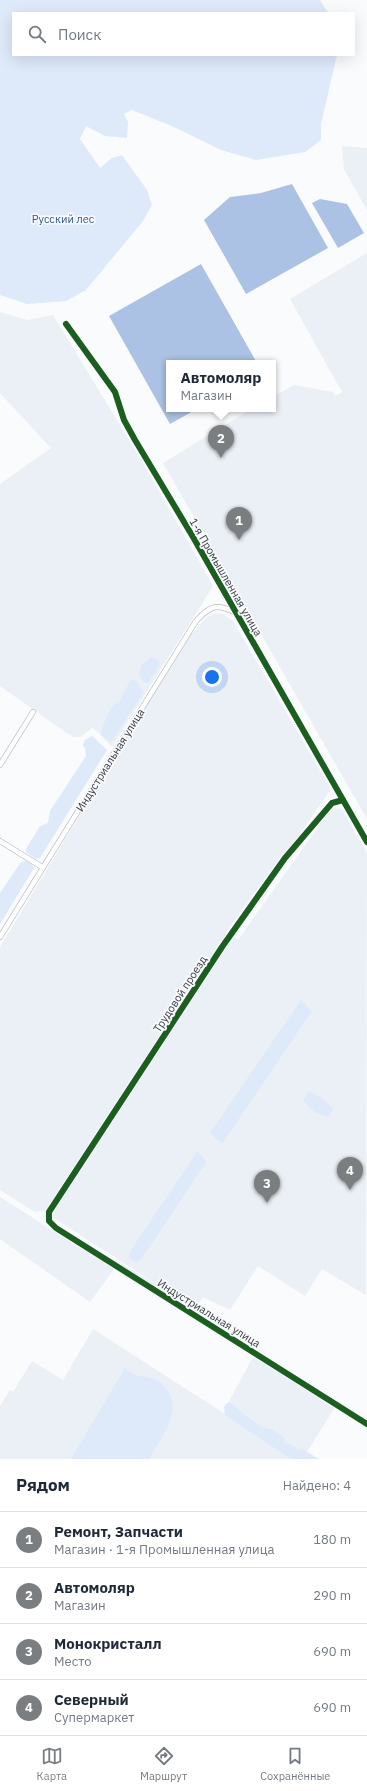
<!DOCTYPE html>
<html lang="ru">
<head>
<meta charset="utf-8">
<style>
  :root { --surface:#fff; --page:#f6f6f7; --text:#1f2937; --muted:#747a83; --line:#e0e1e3; --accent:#7b7e80 }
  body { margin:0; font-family:"IBM Plex Sans",sans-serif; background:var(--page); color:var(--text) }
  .you { position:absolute; left:212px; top:677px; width:14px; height:14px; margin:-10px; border:3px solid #fff; border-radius:50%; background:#1a73e8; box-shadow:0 0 0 6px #1a73e833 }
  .badge { display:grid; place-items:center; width:26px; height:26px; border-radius:50%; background:var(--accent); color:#fff; font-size:13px; font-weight:700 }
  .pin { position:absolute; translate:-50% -33px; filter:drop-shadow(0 1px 2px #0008) }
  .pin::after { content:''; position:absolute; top:21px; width:14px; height:12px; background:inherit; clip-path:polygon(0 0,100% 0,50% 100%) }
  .popup { position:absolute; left:166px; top:360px; width:110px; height:52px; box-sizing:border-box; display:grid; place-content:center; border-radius:0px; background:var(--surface); filter:drop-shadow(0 1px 3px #0005); font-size:13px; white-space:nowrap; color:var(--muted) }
  .popup b { font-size:15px; color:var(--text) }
  .popup::after { content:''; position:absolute; left:50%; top:100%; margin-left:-8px; border:8px solid transparent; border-top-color:var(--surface) }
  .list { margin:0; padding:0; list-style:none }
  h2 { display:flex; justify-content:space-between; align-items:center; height:52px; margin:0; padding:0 16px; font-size:17px }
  h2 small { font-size:13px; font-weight:400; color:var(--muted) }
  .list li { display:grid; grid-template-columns:26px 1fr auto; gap:12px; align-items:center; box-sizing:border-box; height:56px; padding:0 16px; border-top:1px solid var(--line) }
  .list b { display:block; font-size:15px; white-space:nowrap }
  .list p { margin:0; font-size:13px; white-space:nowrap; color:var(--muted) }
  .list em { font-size:13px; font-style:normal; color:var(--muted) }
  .icon { flex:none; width:22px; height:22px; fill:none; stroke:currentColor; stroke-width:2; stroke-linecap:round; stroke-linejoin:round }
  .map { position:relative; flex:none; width:367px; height:1459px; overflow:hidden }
  .search { position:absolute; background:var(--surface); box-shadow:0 4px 16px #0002; left:12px; right:12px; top:12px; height:44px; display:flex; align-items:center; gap:10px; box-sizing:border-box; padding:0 14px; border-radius:0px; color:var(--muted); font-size:15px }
  .sheet { height:276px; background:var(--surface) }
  nav { display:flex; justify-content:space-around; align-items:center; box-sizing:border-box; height:56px; border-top:1px solid var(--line); background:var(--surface); font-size:11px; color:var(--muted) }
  nav a { display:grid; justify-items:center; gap:2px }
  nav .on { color:var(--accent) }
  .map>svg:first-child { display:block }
  .built { fill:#ebeff6 }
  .green { fill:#dee9f9 }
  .water { fill:#acc2e4 }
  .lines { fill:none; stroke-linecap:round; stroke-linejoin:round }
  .street-casing { stroke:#bec0c2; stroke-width:6 }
  .street { stroke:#fefeff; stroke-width:4.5 }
  .cycleway-casing { stroke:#f9fafd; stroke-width:8 }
  .cycleway { stroke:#1b5e20; stroke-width:6 }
  .labels { text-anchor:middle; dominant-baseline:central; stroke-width:3.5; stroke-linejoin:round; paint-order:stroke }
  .park-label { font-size:11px; fill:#2c5591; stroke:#f9fafd }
  .street-label { font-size:11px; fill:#373a3e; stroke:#f9fafd }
</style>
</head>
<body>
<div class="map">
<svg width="367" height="1459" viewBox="0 0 367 1459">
  <rect width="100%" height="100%" fill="#fafbfc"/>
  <g class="built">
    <path d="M342,146L367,148V210L344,169Z"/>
    <path d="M367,253V819L163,463L251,409H273V397L294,385L333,392L335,396L342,392L290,299Z"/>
    <path d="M0,312L27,320L53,315L146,468L213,586L112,747L93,727L81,737H74L68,734L0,686V484L51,448L0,393Z"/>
    <path d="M215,613L223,614L233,621L331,789L288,851L286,850L226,932L238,940L328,813L334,808L342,809L367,853L366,1295L322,1269L305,1296L258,1266L230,1310L203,1297L195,1309L43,1211L35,1212L0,1190V947L174,660L192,633L207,617Z"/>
    <path d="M0,1197L114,1269L90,1302L0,1239Z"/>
    <path d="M93,1329L295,1459H0V1406L10,1390L13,1392L32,1361L63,1380Z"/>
    <path d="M253,1357L335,1407L304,1457L226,1407Z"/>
  </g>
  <g class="green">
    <path d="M0,0H320L328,13H13V55H337L321,124V140L305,152L256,160L221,150L174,127L132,110L124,114L128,122L127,138L105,136L86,126L80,139L100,168L112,158L122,155L147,190L152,205L143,221L86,290L66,301L27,304L0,295Z"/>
    <path d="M151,657L157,659L160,664L148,683L144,682L139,675L141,666Z"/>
    <path d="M131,680L137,681L143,693L112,741H110L101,735C101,728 110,709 115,703L118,704Z"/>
    <path d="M92,736L107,750L40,858L36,859L26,852V849L40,826L48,823L50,811L86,756L85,748L83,745L85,740Z"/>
    <path d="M26,861L30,863L34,868L0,924V893L21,862Z"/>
    <path d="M301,1000L312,1011L222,1144L210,1133Z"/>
    <path d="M309,1091L323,1099L333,1109L329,1117L316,1113L303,1101Z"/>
    <path d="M197,1152L203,1157L206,1162L155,1239L138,1262L129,1258L131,1250Z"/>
    <path d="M118,1263L122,1264L171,1294L170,1296L119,1266Z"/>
    <path d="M125,1368C128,1371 132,1374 136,1375C144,1378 152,1376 159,1382C189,1404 162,1436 149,1459H71Z"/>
    <path d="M227,1403H231C240,1410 261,1431 271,1429L285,1438L284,1443C291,1444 295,1445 298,1451L302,1449L319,1459H291L225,1415L224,1407Z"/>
  </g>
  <g class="water">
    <path d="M292,184L328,248L246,294L204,220L230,197L261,193Z"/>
    <path d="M320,199L347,204L364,233L338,248L312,203Z"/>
    <path d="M201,264L257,363H169V409H197L170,424L109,316Z"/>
  </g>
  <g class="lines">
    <g class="street-casing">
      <g id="street">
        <path d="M66,324L115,392L124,420L135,440L193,537L367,842"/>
        <path d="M0,765L33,712"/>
        <path d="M343,800L332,803L285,858L222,947L49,1212V1221L56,1228L367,1424"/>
        <path d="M0,841L42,867"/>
        <path d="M0,937L196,621C210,606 216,603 234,612"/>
      </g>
    </g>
    <use href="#street" class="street"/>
    <g class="cycleway-casing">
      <g id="cycleway">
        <path d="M66,324L115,392L124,420L135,440L193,537L367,842"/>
        <path d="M343,800L332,803L285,858L222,947L49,1212V1221L56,1228L367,1424"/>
      </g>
    </g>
    <use href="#cycleway" class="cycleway"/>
  </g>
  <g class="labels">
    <g class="park-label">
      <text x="63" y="219">Русский лес</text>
    </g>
    <g class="street-label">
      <text transform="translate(226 577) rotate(60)">1-я Промышленная улица</text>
      <text transform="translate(110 760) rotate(-58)">Индустриальная улица</text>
      <text transform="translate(180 994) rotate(-57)">Трудовой проезд</text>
      <text transform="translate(209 1313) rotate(32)">Индустриальная улица</text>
    </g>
  </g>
</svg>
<div class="you"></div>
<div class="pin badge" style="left:239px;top:540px">1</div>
<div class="pin badge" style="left:221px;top:458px">2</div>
<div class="popup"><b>Автомоляр</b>Магазин</div>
<div class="pin badge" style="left:267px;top:1203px">3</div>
<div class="pin badge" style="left:350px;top:1190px">4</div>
<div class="search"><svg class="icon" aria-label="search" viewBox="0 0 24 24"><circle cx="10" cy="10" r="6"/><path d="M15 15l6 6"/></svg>Поиск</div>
</div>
<section class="sheet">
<h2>Рядом<small>Найдено: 4</small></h2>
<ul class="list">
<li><span class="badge">1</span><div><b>Ремонт, Запчасти</b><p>Магазин · 1-я Промышленная улица</p></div><em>180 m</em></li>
<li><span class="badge">2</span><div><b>Автомоляр</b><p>Магазин</p></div><em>290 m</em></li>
<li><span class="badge">3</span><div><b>Монокристалл</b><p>Место</p></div><em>690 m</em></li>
<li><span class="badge">4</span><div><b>Северный</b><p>Супермаркет</p></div><em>690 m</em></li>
</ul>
</section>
<nav>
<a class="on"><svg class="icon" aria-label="map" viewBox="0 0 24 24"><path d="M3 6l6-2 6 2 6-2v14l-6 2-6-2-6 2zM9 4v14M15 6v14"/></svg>Карта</a>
<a><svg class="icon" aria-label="directions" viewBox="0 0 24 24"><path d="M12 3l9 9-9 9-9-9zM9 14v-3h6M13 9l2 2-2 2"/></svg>Маршрут</a>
<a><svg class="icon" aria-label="saved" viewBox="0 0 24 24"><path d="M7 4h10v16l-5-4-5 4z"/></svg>Сохранённые</a>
</nav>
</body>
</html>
